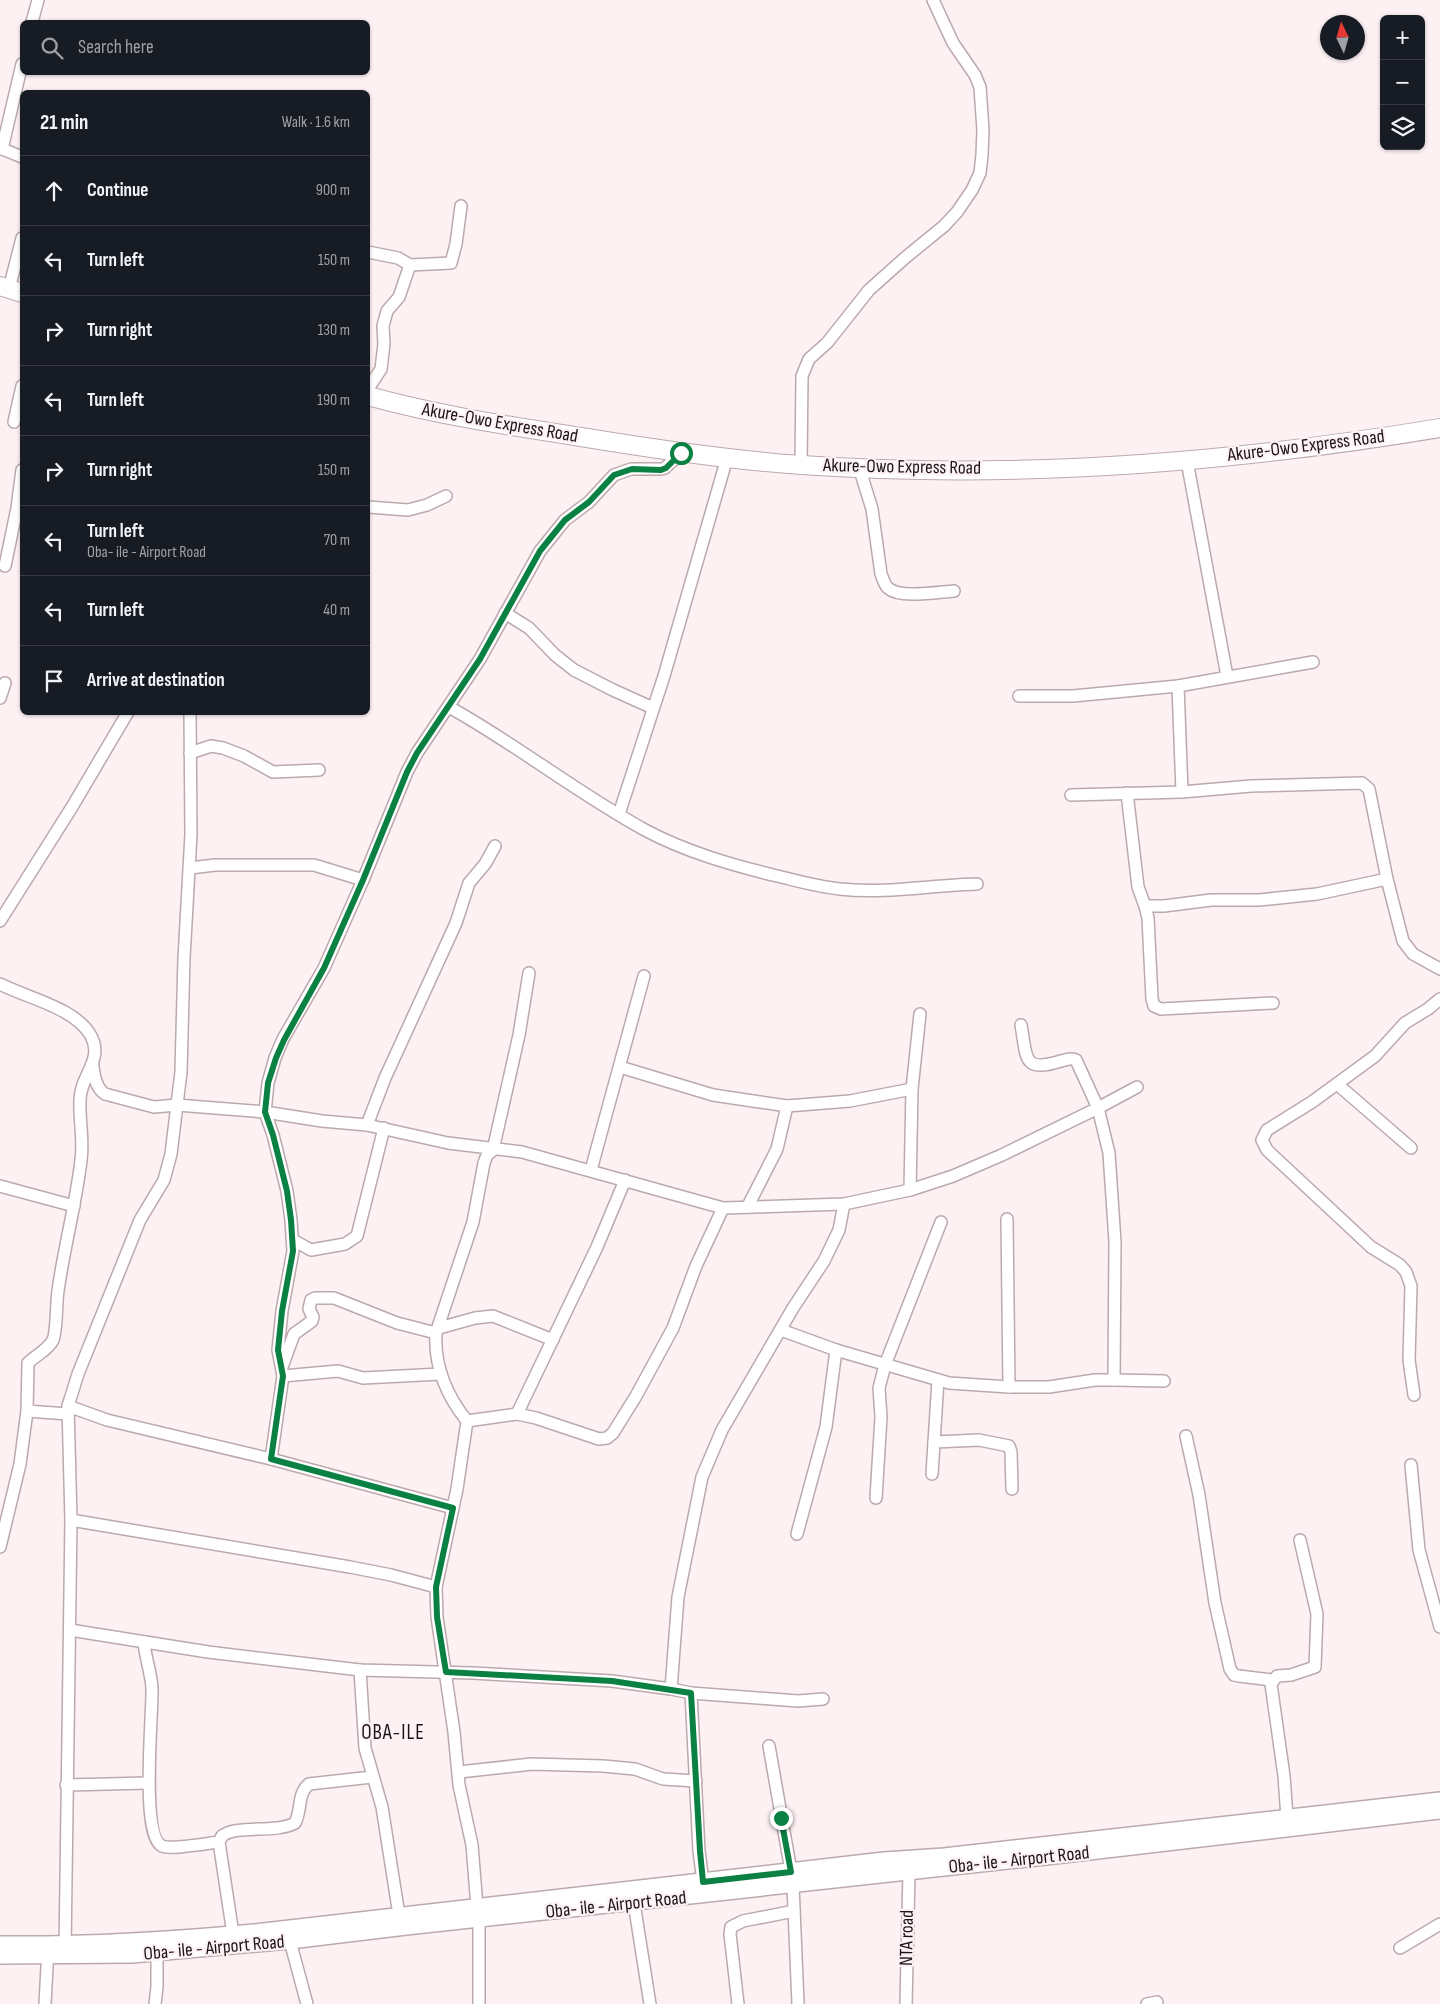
<!DOCTYPE html>
<html lang="en">
<head>
<meta charset="utf-8">
<style>
  :root { --surface:#171b24; --page:#20242c; --text:#f1f3f6; --muted:#9ea1a6; --line:#363941 }
  body { margin:0; font-family:"Sofia Sans Condensed",sans-serif; background:var(--page); color:var(--text) }
  .controls { position:absolute; right:15px; top:15px; display:grid; overflow:hidden; border-radius:8px; box-shadow:0 1px 4px #0004 }
  .controls button { width:45px; height:45px; display:grid; place-items:center; padding:0; border:0; border-bottom:1px solid var(--line); background:var(--surface); color:var(--text); font:25px sans-serif }
  .compass { position:absolute; left:1320px; top:15px; width:45px; height:45px; border-radius:50%; background:var(--surface); box-shadow:0 1px 4px #0004; rotate:355deg }
  .stop { position:absolute; width:15px; height:15px; margin:-11px; border:4px solid #0b8043; border-radius:50%; background:#fff }
  .stop.end { background:#0b8043; border-color:#fff; box-shadow:0 1px 5px #0008 }
  .list { margin:0; padding:0; list-style:none }
  h2 { display:flex; justify-content:space-between; align-items:center; height:65px; margin:0; padding:0 20px; font-size:21px }
  h2 small { font-size:16px; font-weight:400; color:var(--muted) }
  .list li { display:grid; grid-template-columns:32px 1fr auto; gap:15px; align-items:center; box-sizing:border-box; height:70px; padding:0 20px; border-top:1px solid var(--line) }
  .list b { display:block; font-size:19px; white-space:nowrap }
  .list p { margin:0; font-size:16px; white-space:nowrap; color:var(--muted) }
  .list em { font-size:16px; font-style:normal; color:var(--muted) }
  .icon { flex:none; width:28px; height:28px; fill:none; stroke:currentColor; stroke-width:2; stroke-linecap:round; stroke-linejoin:round }
  .map { position:relative; flex:none; width:1440px; height:2004px; overflow:hidden }
  .search { position:absolute; background:var(--surface); box-shadow:0 1px 4px #0004; left:20px; top:20px; width:350px; height:55px; display:flex; align-items:center; gap:12px; box-sizing:border-box; padding:0 18px; border-radius:8px; color:var(--muted); font-size:19px }
  .panel { position:absolute; background:var(--surface); box-shadow:0 1px 4px #0004; left:20px; top:90px; width:350px; height:625px; border-radius:8px }
  .map>svg:first-child { display:block }
  .lines { fill:none; stroke-linecap:round; stroke-linejoin:round }
  .minor-casing { stroke:#bca9ad; stroke-width:14 }
  .major-casing { stroke:#bca9ad; stroke-width:18 }
  .highway-casing { stroke:#bca9ad; stroke-width:20 }
  .minor { stroke:#fff; stroke-width:11 }
  .major { stroke:#fff; stroke-width:15 }
  .highway { stroke:#fff; stroke-width:18 }
  .route { stroke:#0b8043; stroke-width:6 }
  .labels { text-anchor:middle; dominant-baseline:central; stroke-width:4.5; stroke-linejoin:round; paint-order:stroke }
  .street-label { font-size:19px; fill:#1b1416; stroke:#fdf1f3 }
  .quarter-label { font-size:21px; letter-spacing:1px; fill:#1b1416; stroke:#fdf1f3 }
</style>
</head>
<body>
<div class="map">
<svg width="1440" height="2004" viewBox="0 0 1440 2004">
  <rect width="100%" height="100%" fill="#fdf1f3"/>
  <g class="lines">
    <g class="minor-casing">
      <g id="minor">
        <path d="M32,22L38,0"/>
        <path d="M0,148L22,157"/>
        <path d="M2,149L22,64"/>
        <path d="M368,252L398,258L410,265L451,263L456,244L461,206"/>
        <path d="M9,289L22,238"/>
        <path d="M368,389L381,369L384,344L383,326L387,311L399,297L410,265"/>
        <path d="M14,422L22,386"/>
        <path d="M1187,461L1227,676"/>
        <path d="M801,465L802,376L809,359L827,343L869,290L906,257L944,226L957,212L972,190L980,173L982,155L983,130L980,87L975,75L953,43L933,0"/>
        <path d="M859,467L872,509L881,574C883,579 884,584 888,588C900,599 938,592 954,591"/>
        <path d="M368,507L408,510L427,505L446,496"/>
        <path d="M5,566L17,508L22,470"/>
        <path d="M505,613L529,628L555,655L574,670L613,690L653,708"/>
        <path d="M1178,686L1182,792"/>
        <path d="M1019,696H1073L1178,686L1313,662"/>
        <path d="M0,698L5,683"/>
        <path d="M449,707C516,744 577,793 645,830C686,852 732,865 777,876C798,881 819,887 840,889C885,894 932,885 977,884"/>
        <path d="M190,753L211,746L223,748L244,756L273,772L319,770"/>
        <path d="M1127,793L1138,887L1145,906H1164L1211,900H1259L1317,894L1387,879"/>
        <path d="M1071,795L1182,792L1251,786L1362,783L1369,789L1387,879L1403,941L1413,954L1440,969"/>
        <path d="M619,814L664,676L727,458"/>
        <path d="M190,868L215,865H314L363,880"/>
        <path d="M1145,906L1148,918L1152,999L1154,1006L1161,1009L1273,1003"/>
        <path d="M0,921L72,807L128,712"/>
        <path d="M0,984C27,998 76,1008 91,1036C104,1060 80,1076 80,1100C79,1120 84,1140 81,1160C76,1204 64,1247 58,1291C56,1303 57,1331 53,1340C48,1350 36,1355 28,1363L27,1411L20,1464L0,1547"/>
        <path d="M93,1066C94,1077 96,1088 105,1094L154,1107L177,1105L265,1112L322,1121L367,1125L448,1143L522,1152L723,1208L844,1204L910,1190L953,1176L1002,1155L1098,1108L1137,1087"/>
        <path d="M620,1067L713,1095L787,1106L850,1101L912,1089"/>
        <path d="M1337,1084L1411,1148"/>
        <path d="M367,1125L385,1078L456,923L469,883L485,864L495,846"/>
        <path d="M591,1170L644,976"/>
        <path d="M0,1186L74,1206"/>
        <path d="M910,1190L912,1089L920,1014"/>
        <path d="M748,1206L777,1149L787,1106"/>
        <path d="M1007,1219L1009,1387"/>
        <path d="M293,1240L311,1250L345,1244L357,1236L384,1128"/>
        <path d="M439,1328L475,1318L493,1316L553,1340"/>
        <path d="M781,1330L836,1350L949,1383L1009,1387H1049L1095,1380H1114L1115,1242L1109,1153L1098,1108L1076,1060C1071,1057 1067,1060 1061,1061C1022,1073 1027,1058 1021,1025"/>
        <path d="M282,1367L294,1334L312,1321L313,1317L309,1309L311,1300L315,1298H334L397,1323L436,1333"/>
        <path d="M283,1376L338,1371L363,1378L441,1374"/>
        <path d="M1114,1380L1164,1381"/>
        <path d="M1414,1395L1409,1360L1411,1286L1406,1272L1400,1265L1371,1247L1267,1150L1262,1140L1267,1130L1312,1102L1375,1056L1405,1023L1428,1009L1440,999"/>
        <path d="M68,1406L107,1420L271,1459L453,1508"/>
        <path d="M27,1411L68,1414"/>
        <path d="M517,1414L597,1247L625,1180"/>
        <path d="M467,1421C447,1396 434,1366 436,1333L473,1222L484,1163L487,1155L493,1150L519,1035L529,973"/>
        <path d="M1186,1436L1199,1495L1215,1603L1230,1669L1234,1675L1239,1676L1272,1680"/>
        <path d="M934,1442L979,1440L1009,1446L1011,1452L1012,1489"/>
        <path d="M271,1459L283,1376L278,1350L282,1311L293,1251L291,1220L287,1191L273,1135L265,1112L268,1083L275,1058L283,1039L324,968L363,880L407,772L417,753L480,659L540,551L565,520L589,502L614,475L631,469H661L665,468L681,453"/>
        <path d="M1411,1465L1419,1550L1440,1627"/>
        <path d="M932,1474L938,1380"/>
        <path d="M876,1498L881,1417L879,1388L885,1365L941,1222"/>
        <path d="M71,1520L350,1567L391,1575L436,1587"/>
        <path d="M797,1534L826,1427L836,1350"/>
        <path d="M70,1630L208,1652L360,1670L473,1673L612,1681L671,1689L691,1693L798,1701L823,1699"/>
        <path d="M144,1642C145,1657 151,1672 152,1688C153,1712 140,1836 162,1846C170,1850 209,1843 219,1842"/>
        <path d="M360,1670L365,1748L382,1807L399,1915"/>
        <path d="M671,1689L678,1597L702,1477L722,1430L793,1308L824,1261L839,1230L844,1204"/>
        <path d="M691,1693L699,1851L703,1882"/>
        <path d="M769,1746L791,1871"/>
        <path d="M459,1772L532,1764L603,1766L635,1769L663,1779L696,1781"/>
        <path d="M66,1785L148,1783"/>
        <path d="M1287,1817L1284,1776L1271,1684L1277,1676L1291,1675L1315,1667L1317,1614L1300,1540"/>
        <path d="M793,1885L798,2004"/>
        <path d="M634,1903L650,2004"/>
        <path d="M477,1907L472,1845L459,1785L454,1732L437,1617L436,1587L457,1489L467,1421L517,1414L536,1418L599,1439L607,1438L613,1433L636,1396L673,1328L696,1266L723,1208"/>
        <path d="M233,1934L219,1842L222,1836C238,1824 274,1834 295,1823C302,1810 297,1794 309,1784L372,1777"/>
        <path d="M290,1941L307,2004"/>
        <path d="M1400,1948L1440,1924"/>
        <path d="M65,1951L71,1520L68,1406L78,1374L140,1220L164,1180L171,1154L181,1072L184,958L191,834L190,712"/>
        <path d="M45,2004L48,1948"/>
        <path d="M155,2004L157,1987V1952"/>
        <path d="M479,2004V1920"/>
        <path d="M738,2004L730,1934L731,1927L743,1921L794,1911"/>
        <path d="M906,2004L909,1872"/>
        <path d="M1147,2004L1157,2002"/>
      </g>
    </g>
    <g class="major-casing">
      <g id="major">
        <path d="M0,1944C85,1945 169,1940 254,1932L884,1860L944,1856L1440,1800"/>
        <path d="M0,1956L132,1955L290,1941L406,1927L1055,1856L1440,1811"/>
      </g>
    </g>
    <g class="highway-casing">
      <g id="highway">
        <path d="M0,286L22,293"/>
        <path d="M368,396C437,415 509,426 581,437C654,449 727,460 802,465C1015,480 1230,463 1440,428"/>
      </g>
    </g>
    <use href="#minor" class="minor"/>
    <use href="#major" class="major"/>
    <use href="#highway" class="highway"/>
  </g>
  <g class="lines">
    <path class="route" d="M681,453L666,468L661,470L632,469L614,475L589,502L565,520L540,551L480,659L417,753L407,772L363,880L324,968L284,1040L276,1058L268,1083L265,1112L273,1135L287,1191L291,1220L293,1251L282,1311L278,1350L283,1376L271,1459L453,1508L436,1587L437,1617L446,1672L612,1681L691,1693L700,1851L703,1882L791,1872L781,1818"/>
  </g>
  <g class="labels">
    <g class="street-label">
      <text transform="translate(500 423) rotate(10)">Akure-Owo Express Road</text>
      <text transform="translate(1306 446) rotate(-7)">Akure-Owo Express Road</text>
      <text transform="translate(902 467) rotate(1)">Akure-Owo Express Road</text>
      <text transform="translate(1019 1860) rotate(-6)">Oba- ile - Airport Road</text>
      <text transform="translate(616 1905) rotate(-6)">Oba- ile - Airport Road</text>
      <text transform="translate(907 1938) rotate(-89)">NTA road</text>
      <text transform="translate(214 1948) rotate(-5)">Oba- ile - Airport Road</text>
    </g>
    <g class="quarter-label">
      <text x="393" y="1732">OBA-ILE</text>
    </g>
  </g>
</svg>
<div class="controls">
<button>+</button>
<button>−</button>
<button><svg class="icon" aria-label="layers" viewBox="0 0 24 24"><path d="M12 4l9 5-9 5-9-5zM3 14l9 5 9-5"/></svg></button>
</div>
<svg class="compass" viewBox="-18 -18 36 36"><path d="M0-13l5 13h-10z" fill="#e53935"/><path d="M0 13l5-13h-10z" fill="#9ea1a6"/></svg>
<div class="stop" style="left:681px;top:453px"></div>
<div class="stop end" style="left:781px;top:1818px"></div>
<div class="search"><svg class="icon" aria-label="search" viewBox="0 0 24 24"><circle cx="10" cy="10" r="6"/><path d="M15 15l6 6"/></svg>Search here</div>
<section class="panel">
<h2>21 min<small>Walk · 1.6 km</small></h2>
<ul class="list">
<li><svg class="icon" aria-label="ahead" viewBox="0 0 24 24"><path d="M12 20V5M6 11l6-6 6 6"/></svg><div><b>Continue</b></div><em>900 m</em></li>
<li><svg class="icon" aria-label="left" viewBox="0 0 24 24"><path d="M17 20v-9H6M10 6l-5 5 5 5"/></svg><div><b>Turn left</b></div><em>150 m</em></li>
<li><svg class="icon" aria-label="right" viewBox="0 0 24 24"><path d="M7 20v-9h11M14 6l5 5-5 5"/></svg><div><b>Turn right</b></div><em>130 m</em></li>
<li><svg class="icon" aria-label="left" viewBox="0 0 24 24"><path d="M17 20v-9H6M10 6l-5 5 5 5"/></svg><div><b>Turn left</b></div><em>190 m</em></li>
<li><svg class="icon" aria-label="right" viewBox="0 0 24 24"><path d="M7 20v-9h11M14 6l5 5-5 5"/></svg><div><b>Turn right</b></div><em>150 m</em></li>
<li><svg class="icon" aria-label="left" viewBox="0 0 24 24"><path d="M17 20v-9H6M10 6l-5 5 5 5"/></svg><div><b>Turn left</b><p>Oba- ile - Airport Road</p></div><em>70 m</em></li>
<li><svg class="icon" aria-label="left" viewBox="0 0 24 24"><path d="M17 20v-9H6M10 6l-5 5 5 5"/></svg><div><b>Turn left</b></div><em>40 m</em></li>
<li><svg class="icon" aria-label="arrive" viewBox="0 0 24 24"><path d="M6 21V4h12l-3 4 3 4H6"/></svg><div><b>Arrive at destination</b></div></li>
</ul>
</section>
</div>
</body>
</html>
